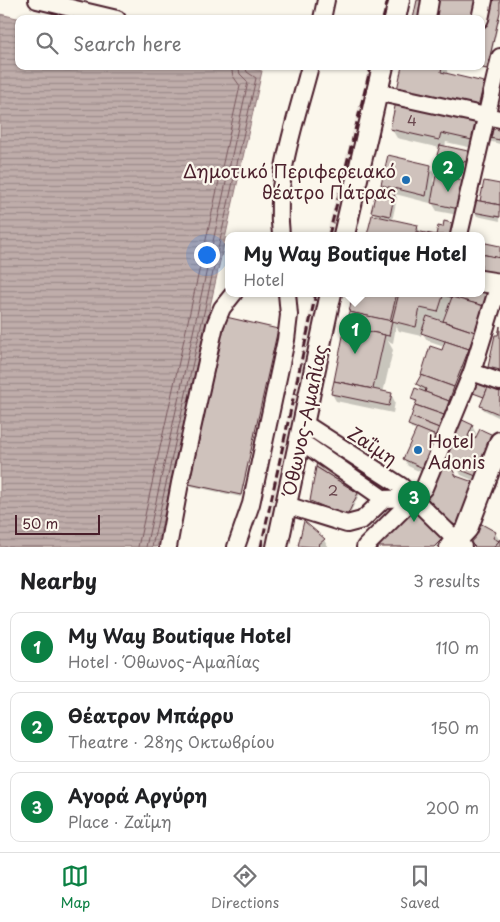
<!DOCTYPE html>
<html lang="en">
<head>
<meta charset="utf-8">
<style>
  :root { --surface:#fff; --page:#f6f6f6; --text:#202124; --muted:#757577; --line:#e0e0e0; --accent:#0b8043 }
  body { margin:0; font-family:"Playpen Sans",sans-serif; background:var(--page); color:var(--text) }
  .scale { position:absolute; left:15px; bottom:12px; width:85px; box-sizing:border-box; padding-left:5px; border:2px solid #4a1f2b; border-top:0; font-size:14px; line-height:18px; white-space:nowrap; color:#4a1f2b; -webkit-text-stroke:4px #fbf7ec; paint-order:stroke }
  .you { position:absolute; left:206px; top:254px; width:18px; height:18px; margin:-12px; border:4px solid #fff; border-radius:50%; background:#1a73e8; box-shadow:0 0 0 8px #1a73e833 }
  .badge { display:grid; place-items:center; width:32px; height:32px; border-radius:50%; background:var(--accent); color:#fff; font-size:16px; font-weight:700 }
  .pin { position:absolute; translate:-50% -41px; filter:drop-shadow(0 1px 2px #0008) }
  .pin::after { content:''; position:absolute; top:26px; width:18px; height:15px; background:inherit; clip-path:polygon(0 0,100% 0,50% 100%) }
  .popup { position:absolute; left:225px; top:232px; width:260px; height:65px; box-sizing:border-box; display:grid; place-content:center; border-radius:10px; background:var(--surface); filter:drop-shadow(0 1px 4px #0005); font-size:16px; white-space:nowrap; color:var(--muted) }
  .popup b { font-size:19px; color:var(--text) }
  .popup::after { content:''; position:absolute; left:50%; top:100%; margin-left:-10px; border:10px solid transparent; border-top-color:var(--surface) }
  .list { margin:0; padding:0; list-style:none }
  h2 { display:flex; justify-content:space-between; align-items:center; height:65px; margin:0; padding:0 20px; font-size:21px }
  h2 small { font-size:16px; font-weight:400; color:var(--muted) }
  .list li { display:grid; grid-template-columns:32px 1fr auto; gap:15px; align-items:center; box-sizing:border-box; height:70px; margin:0 10px 10px; padding:0 10px; border:1px solid var(--line); border-radius:10px }
  .list b { display:block; font-size:19px; white-space:nowrap }
  .list p { margin:0; font-size:16px; white-space:nowrap; color:var(--muted) }
  .list em { font-size:16px; font-style:normal; color:var(--muted) }
  .icon { flex:none; width:28px; height:28px; fill:none; stroke:currentColor; stroke-width:2; stroke-linecap:round; stroke-linejoin:round }
  .map { position:relative; flex:none; width:500px; height:547px; overflow:hidden }
  .search { position:absolute; background:var(--surface); box-shadow:0 1px 4px #0004; left:15px; right:15px; top:15px; height:55px; display:flex; align-items:center; gap:12px; box-sizing:border-box; padding:0 18px; border-radius:10px; color:var(--muted); font-size:19px }
  .sheet { height:305px; background:var(--surface) }
  nav { display:flex; justify-content:space-around; align-items:center; box-sizing:border-box; height:70px; border-top:1px solid var(--line); background:var(--surface); font-size:14px; color:var(--muted) }
  nav a { display:grid; justify-items:center; gap:2px }
  nav .on { color:var(--accent) }
  .map>svg:first-child { display:block }
  .built { fill:#eee7de }
  .water { fill:url(#water-rules); stroke:#907477 }
  .shadow { fill:#0003; fill-rule:evenodd }
  .lines { fill:none; stroke-linecap:round; stroke-linejoin:round }
  .shore { stroke:#79585e; stroke-width:1 }
  .building { fill:#cfc2bc; stroke:#4a1f2b }
  .minor-casing { stroke:#4a1f2b; stroke-width:20 }
  .major-casing { stroke:#4a1f2b; stroke-width:24 }
  .minor { stroke:#fbf7ec; stroke-width:16 }
  .major { stroke:#fbf7ec; stroke-width:20 }
  .rail { stroke:#4a1f2b; stroke-width:3; stroke-dasharray:8 4; stroke-linecap:butt }
  .poi-dot { fill:#1f6fb2; stroke:#fbf7ec; stroke-width:2 }
  .labels { text-anchor:middle; dominant-baseline:central; stroke-width:4.5; stroke-linejoin:round; paint-order:stroke }
  .number-label { font-size:15px; fill:#6b484f }
  .poi-label { font-size:18px; fill:#4a1f2b; stroke:#fbf7ec; text-anchor:end }
  .street-label { font-size:18px; fill:#4a1f2b; stroke:#fbf7ec }
</style>
</head>
<body>
<div class="map">
<svg width="500" height="547" viewBox="0 0 500 547">
  <defs>
    <pattern id="water-rules" width="6" height="5" patternUnits="userSpaceOnUse" patternTransform="scale(1.25)"><rect width="6" height="5" fill="#bfadaa"/><path d="M0 2.5h6" fill="none" stroke="#9d8c8b"/></pattern>
  </defs>
  <rect width="100%" height="100%" fill="#fbf7ec"/>
  <filter id="ink" filterUnits="userSpaceOnUse"><feTurbulence type="fractalNoise" baseFrequency=".02" numOctaves="2"/><feDisplacementMap in="SourceGraphic" scale="10" xChannelSelector="R" yChannelSelector="G"/><feConvolveMatrix kernelMatrix="1 2 1 2 8 2 1 2 1" color-interpolation-filters="sRGB"/></filter>
  <g filter="url(#ink)">
    <g class="built">
      <path d="M369,66H374L334,235H326Z"/>
      <path d="M313,293H320L277,504L266,547H258L268,512Z"/>
    </g>
    <path class="water" d="M0,14L21,19H19V66H239L262,71L157,547H0Z"/>
    <g class="shadow">
      <path d="M418,0H500V16L488,70L469,66H481V19Z"/>
      <path d="M403,66H446L448,75L483,83L489,93L476,121L481,131L477,149L446,142L445,147L467,152L470,157L468,166L441,160L439,155L440,148L397,138L391,128Z"/>
      <path d="M487,129L500,132V144L488,141Z"/>
      <path d="M430,166L435,174L433,181L436,185L463,216L437,211L431,201L430,203L395,194L397,198L392,221L417,226L421,233L430,235H368L372,216L376,217L373,212L386,191L382,185Z"/>
      <path d="M500,186V221L477,216L474,211Z"/>
      <path d="M354,293H480L488,295L491,299L486,312L488,315L457,396L461,403L457,415L449,412L446,421L451,430L447,441L439,438L440,444L427,475L408,466L404,459L417,431L412,429L409,424L417,404L412,398L416,390L422,392L418,384L431,348L443,351L444,346L427,340L422,332L421,336L399,331L396,326L393,343L388,341L393,350L383,393L391,394L395,402L393,413L336,401L332,394ZM422,420L445,429L444,431L422,423Z"/>
      <path d="M277,330L241,497L191,486L190,484Z"/>
      <path d="M500,332V376L494,375L489,367Z"/>
      <path d="M478,384L500,394V418L484,410L481,406L484,398L474,393Z"/>
      <path d="M472,426L476,433L473,440L492,436L480,483L461,475L457,467L448,464L444,456Z"/>
      <path d="M455,477L465,537L432,507L426,496Z"/>
      <path d="M365,483L348,517L312,501Z"/>
      <path d="M304,523L324,540L328,547H300Z"/>
      <path d="M495,533L500,541V547H474L470,540Z"/>
      <path d="M443,538L448,547H375Z"/>
    </g>
    <g class="lines">
      <g class="shore">
        <path d="M138,547L240,86L233,76L231,66"/>
        <path d="M146,547L248,82L240,74L238,66"/>
        <path d="M152,547L256,78L247,72L245,66"/>
      </g>
    </g>
    <g class="building">
      <path d="M417,0H500V12L487,69L474,66H481V19H413Z"/>
      <path d="M402,66H442L441,72L484,82L478,108L397,90Z"/>
      <path d="M396,102L476,120L472,140L441,133L439,140L390,129Z"/>
      <path d="M486,128L500,130V140L484,137Z"/>
      <path d="M440,145L468,151L466,162L437,155Z"/>
      <path d="M388,155L431,165L426,196L381,185Z"/>
      <path d="M436,175L464,180L459,209L431,203Z"/>
      <path d="M484,181L500,184V205L480,201Z"/>
      <path d="M377,188L395,192L390,216L371,212Z"/>
      <path d="M475,200L500,205V217L473,212Z"/>
      <path d="M372,215L418,225L416,235H367Z"/>
      <path d="M444,221L456,224L454,235H436L438,226L443,227Z"/>
      <path d="M416,231L436,235H416Z"/>
      <path d="M481,242L500,246V258L481,254Z"/>
      <path d="M481,254L500,258V276L481,271Z"/>
      <path d="M481,292L489,293L484,306L443,295L444,293Z"/>
      <path d="M353,293H397L390,321L349,312Z"/>
      <path d="M399,293H444L438,312L420,308L416,327L392,321Z"/>
      <path d="M452,297L484,306L475,332L443,321Z"/>
      <path d="M349,312L392,321L389,336L345,326Z"/>
      <path d="M427,316L475,332L469,349L421,333Z"/>
      <path d="M226,317L278,329L241,495L189,484Z"/>
      <path d="M345,326L385,335L373,389L334,381Z"/>
      <path d="M500,326V370L488,367L495,335H498Z"/>
      <path d="M445,341L469,349L454,387L421,375L430,346L442,350Z"/>
      <path d="M421,375L454,387L449,401L425,392L426,389L416,384Z"/>
      <path d="M334,381L392,393L389,406L331,394Z"/>
      <path d="M477,382L488,387L484,397L473,393Z"/>
      <path d="M488,387L500,392L499,414L480,406Z"/>
      <path d="M415,388L449,401L444,415L415,405L417,401L411,399Z"/>
      <path d="M415,405L444,415L439,428L411,417Z"/>
      <path d="M411,417L439,428L436,436L408,425Z"/>
      <path d="M458,418L473,425L468,436L475,439L480,429L493,435L476,476L456,468L458,463L442,456Z"/>
      <path d="M417,428L436,436L423,468L403,459Z"/>
      <path d="M319,447L364,480L358,493L316,467Z"/>
      <path d="M439,461L450,465L456,476L476,483L459,528L445,518L425,496Z"/>
      <path d="M316,467L358,493L347,516L310,501Z"/>
      <path d="M414,507L444,537L434,547H373Z"/>
      <path d="M304,521L325,539L318,545L320,547L298,546Z"/>
      <path d="M478,522L496,532L493,538L499,541L494,547H475L468,540Z"/>
      <path d="M500,539V547H494L499,541Z"/>
    </g>
    <g class="lines">
      <g class="minor-casing">
        <g id="minor">
          <path d="M37,0L117,19"/>
          <path d="M322,19L326,0"/>
          <path d="M427,19L430,0"/>
          <path d="M480,19L484,0"/>
          <path d="M376,92L500,119"/>
          <path d="M281,235C274,178 296,121 310,66"/>
          <path d="M459,235L500,57"/>
          <path d="M472,372L500,382"/>
          <path d="M302,422L401,486L463,547"/>
          <path d="M299,440L384,499"/>
          <path d="M286,505L347,524L362,520L384,499L414,498"/>
          <path d="M168,547L180,483L215,325L222,308L234,293"/>
          <path d="M236,547L251,504L286,340L289,315L287,293"/>
          <path d="M365,547L424,488L472,372L499,284"/>
        </g>
      </g>
      <g class="major-casing">
        <g id="major">
          <path d="M395,19L399,0"/>
          <path d="M344,235L383,66"/>
          <path d="M481,281L500,284"/>
          <path d="M277,547L331,293"/>
          <path d="M450,547L467,529L500,442"/>
        </g>
      </g>
      <use href="#minor" class="minor"/>
      <use href="#major" class="major"/>
      <g class="rail">
        <path d="M383,19L388,0"/>
        <path d="M329,235L371,66"/>
        <path d="M261,547L316,293"/>
      </g>
    </g>
  </g>
  <g class="poi-dot">
    <circle cx="406" cy="180" r="5"/>
    <circle cx="418" cy="450" r="5"/>
  </g>
  <g class="labels">
    <g class="number-label">
      <text x="412" y="119">4</text>
      <text x="333" y="489">2</text>
    </g>
    <g class="poi-label">
      <text x="396" y="170">Δημοτικό Περιφερειακό<tspan x="396" dy="21">θέατρο Πάτρας</tspan></text>
      <text x="428" y="440" text-anchor="start">Hotel<tspan x="428" dy="21">Adonis</tspan></text>
    </g>
    <g class="street-label">
      <text transform="translate(304 420) rotate(-78)">Όθωνος-Αμαλίας</text>
      <text transform="translate(373 445) rotate(33)">Ζαΐμη</text>
    </g>
  </g>
</svg>
<div class="scale">50 m</div>
<div class="you"></div>
<div class="pin badge" style="left:355px;top:354px">1</div>
<div class="popup"><b>My Way Boutique Hotel</b>Hotel</div>
<div class="pin badge" style="left:448px;top:192px">2</div>
<div class="pin badge" style="left:414px;top:522px">3</div>
<div class="search"><svg class="icon" aria-label="search" viewBox="0 0 24 24"><circle cx="10" cy="10" r="6"/><path d="M15 15l6 6"/></svg>Search here</div>
</div>
<section class="sheet">
<h2>Nearby<small>3 results</small></h2>
<ul class="list">
<li><span class="badge">1</span><div><b>My Way Boutique Hotel</b><p>Hotel · Όθωνος-Αμαλίας</p></div><em>110 m</em></li>
<li><span class="badge">2</span><div><b>Θέατρον Μπάρρυ</b><p>Theatre · 28ης Οκτωβρίου</p></div><em>150 m</em></li>
<li><span class="badge">3</span><div><b>Αγορά Αργύρη</b><p>Place · Ζαΐμη</p></div><em>200 m</em></li>
</ul>
</section>
<nav>
<a class="on"><svg class="icon" aria-label="map" viewBox="0 0 24 24"><path d="M3 6l6-2 6 2 6-2v14l-6 2-6-2-6 2zM9 4v14M15 6v14"/></svg>Map</a>
<a><svg class="icon" aria-label="directions" viewBox="0 0 24 24"><path d="M12 3l9 9-9 9-9-9zM9 14v-3h6M13 9l2 2-2 2"/></svg>Directions</a>
<a><svg class="icon" aria-label="saved" viewBox="0 0 24 24"><path d="M7 4h10v16l-5-4-5 4z"/></svg>Saved</a>
</nav>
</body>
</html>
